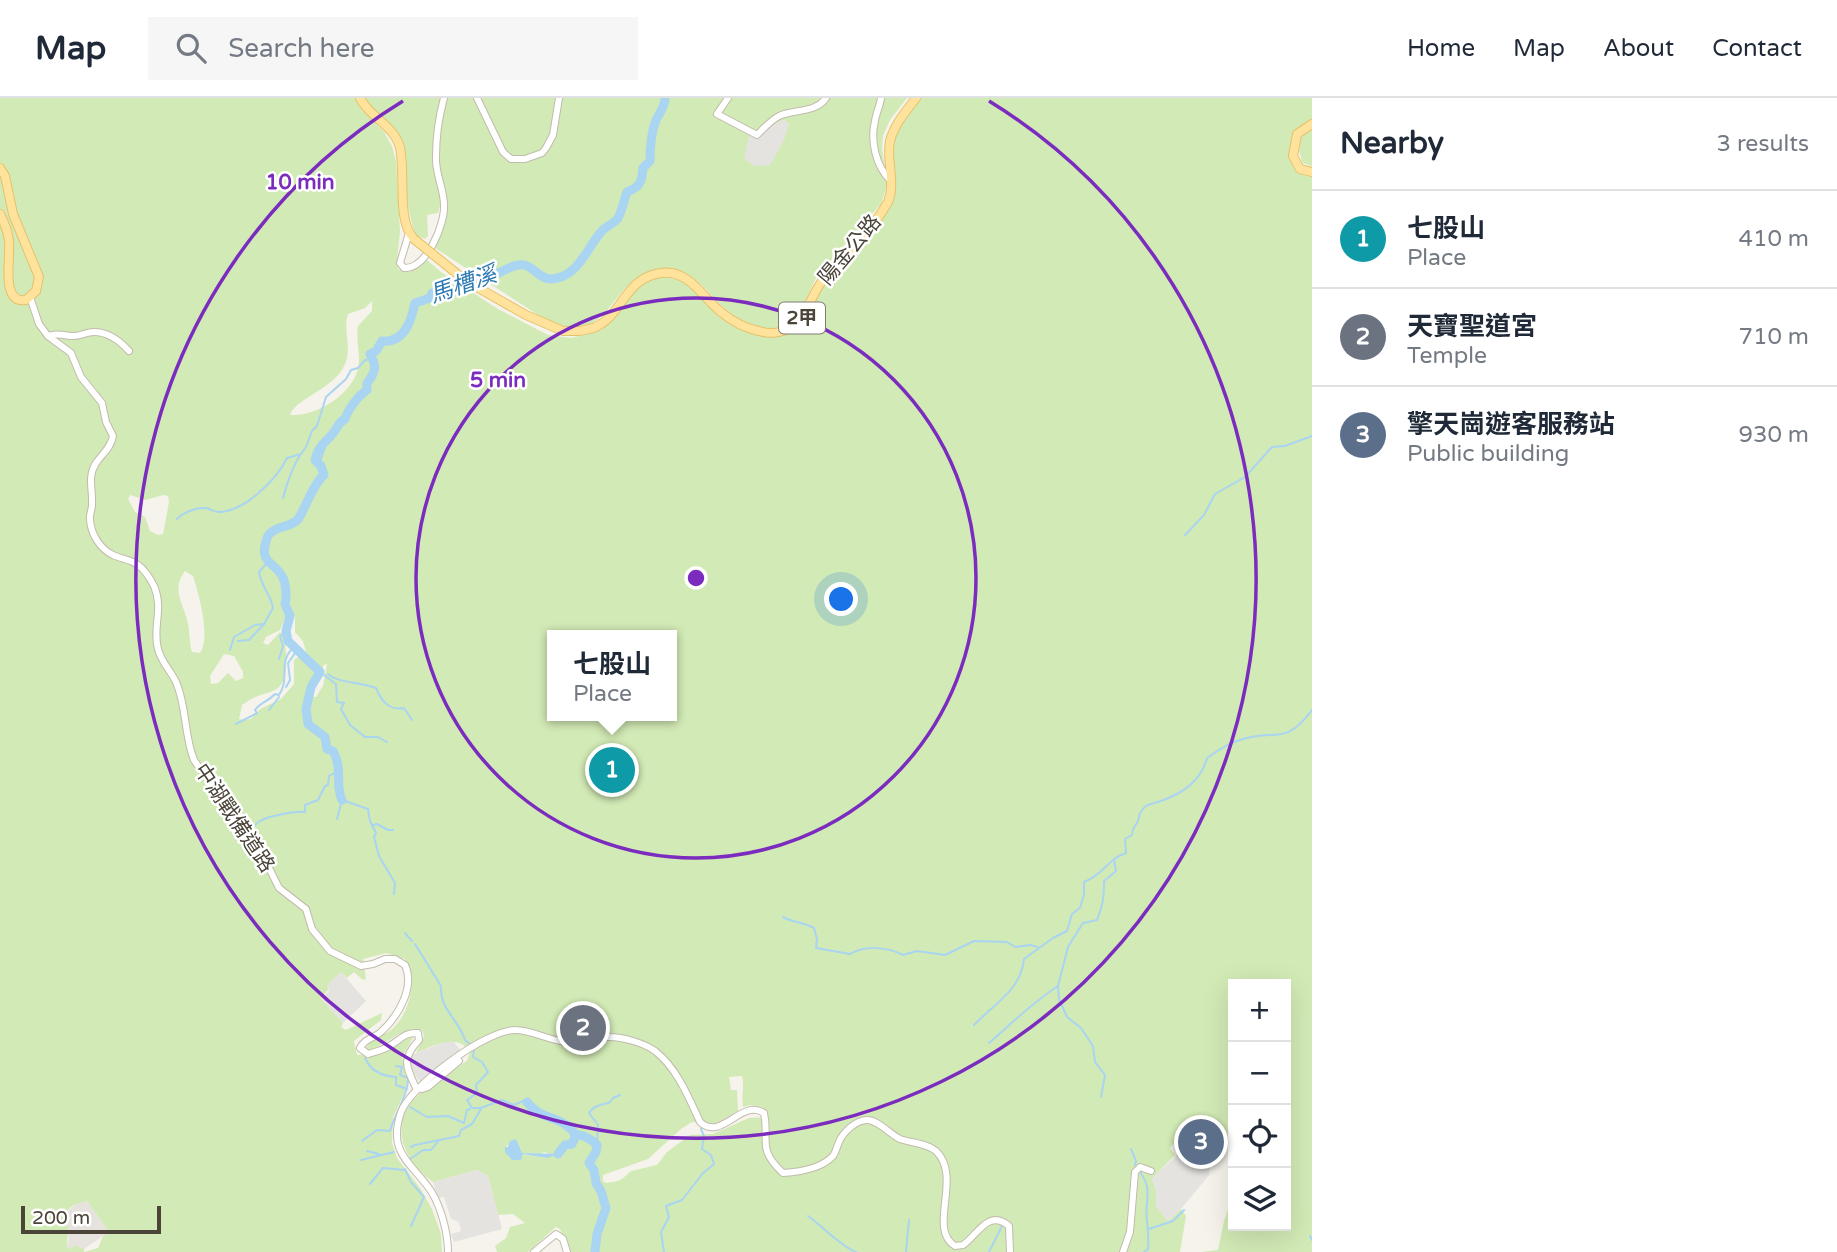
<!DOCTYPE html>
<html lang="en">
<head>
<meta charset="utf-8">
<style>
  :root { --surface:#fff; --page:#f6f6f7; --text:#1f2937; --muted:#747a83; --line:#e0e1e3; --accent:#fc3f1d }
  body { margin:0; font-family:"Varela Round","Noto Sans TC",sans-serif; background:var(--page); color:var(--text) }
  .controls { position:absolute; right:21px; bottom:21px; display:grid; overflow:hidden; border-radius:0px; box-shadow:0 7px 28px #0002 }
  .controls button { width:63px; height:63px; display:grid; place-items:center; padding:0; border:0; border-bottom:2px solid var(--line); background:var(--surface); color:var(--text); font:35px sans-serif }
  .scale { position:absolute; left:21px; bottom:18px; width:140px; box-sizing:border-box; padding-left:7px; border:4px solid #4b4439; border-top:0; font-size:19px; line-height:24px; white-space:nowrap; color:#4b4439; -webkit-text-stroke:5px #fff; paint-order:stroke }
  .you { position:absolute; left:842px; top:502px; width:24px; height:24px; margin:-18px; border:5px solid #fff; border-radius:50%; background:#1a73e8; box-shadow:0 0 0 10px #1a73e833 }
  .badge { display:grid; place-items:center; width:46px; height:46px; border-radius:50%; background:var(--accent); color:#fff; font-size:23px; font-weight:700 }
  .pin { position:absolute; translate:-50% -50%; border:4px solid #fff; box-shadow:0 2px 7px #0006 }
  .popup { position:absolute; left:547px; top:532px; width:130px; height:91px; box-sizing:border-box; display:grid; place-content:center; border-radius:0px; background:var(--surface); filter:drop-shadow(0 2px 5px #0005); font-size:23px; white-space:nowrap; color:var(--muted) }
  .popup b { font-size:26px; color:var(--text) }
  .popup::after { content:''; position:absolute; left:50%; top:100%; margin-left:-14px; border:14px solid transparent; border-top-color:var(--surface) }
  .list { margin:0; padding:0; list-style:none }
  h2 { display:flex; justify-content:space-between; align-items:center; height:91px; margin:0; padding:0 28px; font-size:30px }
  h2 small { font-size:23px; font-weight:400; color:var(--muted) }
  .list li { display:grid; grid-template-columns:46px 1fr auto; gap:21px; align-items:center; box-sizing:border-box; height:98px; padding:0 28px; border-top:2px solid var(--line) }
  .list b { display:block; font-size:26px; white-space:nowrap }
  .list p { margin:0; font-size:23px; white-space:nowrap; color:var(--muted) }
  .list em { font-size:23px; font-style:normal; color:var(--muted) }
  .icon { flex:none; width:38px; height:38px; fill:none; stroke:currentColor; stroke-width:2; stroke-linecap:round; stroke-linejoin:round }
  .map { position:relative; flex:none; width:1312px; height:1154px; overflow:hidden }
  header { display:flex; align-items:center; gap:42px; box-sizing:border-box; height:98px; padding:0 35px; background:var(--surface); border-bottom:2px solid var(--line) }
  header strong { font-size:33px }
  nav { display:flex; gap:38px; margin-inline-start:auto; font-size:24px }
  .search { width:490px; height:63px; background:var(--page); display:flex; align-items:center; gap:18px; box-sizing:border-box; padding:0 24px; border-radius:0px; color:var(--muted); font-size:26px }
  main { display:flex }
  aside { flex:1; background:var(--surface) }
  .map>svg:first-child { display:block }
  .industrial { fill:#e6e2dd }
  .green { fill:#d2eab5; fill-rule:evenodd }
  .parking { fill:#e5e3e0 }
  .water { fill:#a9d4f2 }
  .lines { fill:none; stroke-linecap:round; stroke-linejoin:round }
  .stream { stroke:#a9d4f2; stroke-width:2 }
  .river { stroke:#a9d4f2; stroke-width:9 }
  .minor-casing { stroke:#c2bbae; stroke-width:8 }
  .major-casing { stroke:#e6c16a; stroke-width:10 }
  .minor { stroke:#fff; stroke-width:6 }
  .major { stroke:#ffe39c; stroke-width:8 }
  .major-bridge-casing { stroke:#e6c16a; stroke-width:10; stroke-linecap:butt }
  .major-bridge { stroke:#ffe39c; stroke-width:8 }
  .ring { fill:none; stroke:#7b2cbf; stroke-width:3.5 }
  .labels { text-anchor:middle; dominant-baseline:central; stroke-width:5; stroke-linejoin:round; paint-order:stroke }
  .shield { fill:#fff; stroke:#817c74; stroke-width:2 }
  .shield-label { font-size:19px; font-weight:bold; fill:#4b4439 }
  .street-label { font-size:21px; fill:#4b4439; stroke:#fff }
  .water-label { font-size:23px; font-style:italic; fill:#2e7ab2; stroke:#fff }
  .centre { fill:#7b2cbf; stroke:#fff; stroke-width:3.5 }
  .ring-label { font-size:21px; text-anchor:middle; font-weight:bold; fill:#7b2cbf; stroke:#fff; stroke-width:5; stroke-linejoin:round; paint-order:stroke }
</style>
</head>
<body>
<header>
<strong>Map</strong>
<div class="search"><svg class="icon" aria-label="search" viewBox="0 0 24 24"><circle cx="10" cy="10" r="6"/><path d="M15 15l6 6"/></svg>Search here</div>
<nav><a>Home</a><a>Map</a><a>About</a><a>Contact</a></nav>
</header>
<main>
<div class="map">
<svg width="1312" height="1154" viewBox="0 0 1312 1154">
  <rect width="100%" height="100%" fill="#f6f3ec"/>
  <path class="industrial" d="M87,1103L107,1131V1138H103L84,1151L74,1147L71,1151L67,1149L69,1140L63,1123V1117L79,1104Z"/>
  <g class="green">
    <path d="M0,0H356L362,12L384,34L392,48L396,63L400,133L397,163L398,171L409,174L427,162L441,174L498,211L548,237L571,240L602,232L639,188L651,181L662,179L683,182L744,232H792L815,198L889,109C899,90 892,74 892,54C892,33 907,16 919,0H1312V23L1295,34L1289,55L1297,72L1312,77V1154H1201L1218,1152L1224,1123L1233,1096V1128H1286V886H1233V1065L1229,1062L1230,1049L1227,1044L1209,1048L1198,1034L1185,1032L1170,1050L1175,1057L1152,1081L1156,1092V1108L1168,1123L1181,1111L1186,1118L1180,1154H569L560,1131L556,1129L528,1154H497L495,1148L506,1140L510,1129L525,1125L513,1116L498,1117L488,1078L477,1072L433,1084C406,1065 388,1030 414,1001C428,986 450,974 467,963L470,954C457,934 433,948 416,955L424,938L422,932C401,927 386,950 366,952C369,940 382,939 391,932C409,918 419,880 405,861L386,855L363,861L366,881L363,882L354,874L347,880L341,874L321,901L343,925L341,929L346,932L382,915L381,922L354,943L357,957C378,957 394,940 414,938L402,959L407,983L404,996L393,1019L392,1045L397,1060L420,1090L432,1111L441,1136L442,1154H0ZM372,203V213L358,228C356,240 359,251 359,262C359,293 318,319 290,317C294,302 332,291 343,270C354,252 342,234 348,216L365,210ZM130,397L146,402L163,397L168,398L169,404L163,436L158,437L150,433L145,419L135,414L128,401ZM185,473L193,478C199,497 211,539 200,555L192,554C189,544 190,535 188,526C185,507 170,493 185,473ZM292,515L295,519V534L303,543L306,554L294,562V586L281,601L260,611L251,621L245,622L239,621L242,607C256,597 259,598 273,593C292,585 285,555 285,539L280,534L268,547L263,545L266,539L280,532L287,516ZM552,537H672V618H552ZM224,556L234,558L243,574V580L236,583L228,575L218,585L211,586L210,578ZM327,566L323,588L316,599H312V591L324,567ZM742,978C745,989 741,998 743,1009L750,1007L763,1009L767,1019L749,1020L713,1036L690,1037L667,1054L657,1067L631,1073C620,1083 621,1083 606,1085L603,1083V1077L648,1061L681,1031L692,1024L715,1026L738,1013L737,992H731L729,979ZM508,1047L520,1051L522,1055L541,1056L544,1054L552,1057L547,1060L522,1056L521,1062L509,1059L505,1050ZM87,1103L107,1131V1137L103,1138L98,1150L84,1154V1151L74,1147L71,1151L67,1149L68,1129L63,1123C64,1111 76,1105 87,1103Z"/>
    <path d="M362,0H907L890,22L883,38L882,50L887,87L881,106L819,176C808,191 806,211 793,223C772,244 740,225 722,208C713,200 705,188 695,182C685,175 672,169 660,171C609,177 612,251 549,224L435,150L442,108H440L438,115L427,117L428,138L425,141L415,137L406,101L403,43ZM784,22L789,26L750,65L746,60C755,43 764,29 784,22Z"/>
    <path d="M1312,29V68L1303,65C1296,49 1298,39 1312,29Z"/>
  </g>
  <g class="parking">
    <path d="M784,22L789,26L784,42L770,67L754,68L744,60L749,38L757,39L774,26Z"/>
    <path d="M341,874L366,903L343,925L321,901L329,893L327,887Z"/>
    <path d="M445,944H454L462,954L423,983H419L410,969L411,957Z"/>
    <path d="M1185,1049L1199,1056L1208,1064L1210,1067L1209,1077L1181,1111L1168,1123L1156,1108V1092L1152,1081Z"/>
    <path d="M477,1072L488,1078L502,1131L454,1144L451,1136L461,1133L459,1124L451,1121L444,1099L438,1100L433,1084Z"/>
  </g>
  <path class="water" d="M516,1041L522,1055L558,1056L547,1060L523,1056L521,1062H512L505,1054V1049H508L510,1043Z"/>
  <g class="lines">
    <g class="stream">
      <path d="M321,368V361L325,349L323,344"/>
      <path d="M283,400C287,385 292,370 300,357"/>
      <path d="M177,421C183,415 196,409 205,410C210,410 215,415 220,414C245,413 277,381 287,360L301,356L306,349L312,333L317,328L326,299L346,281L351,272L358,270L365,262L373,261"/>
      <path d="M1185,437L1204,417L1215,396L1245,379L1272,349L1285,348L1312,338"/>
      <path d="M238,543L249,542L264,526"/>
      <path d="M230,552L234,539L255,527L264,526L273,510C271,497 261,488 259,474L268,464"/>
      <path d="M279,561L283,548L280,538L286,534"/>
      <path d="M320,574L336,586L337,604L344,605L341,611L350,627L365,639H378L387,644"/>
      <path d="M328,576C338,585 360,584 376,590C381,602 388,613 404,610L412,622"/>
      <path d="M286,589L290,582L288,565L298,551"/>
      <path d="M269,612L279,599"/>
      <path d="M236,626L257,615L255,612C261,604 269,603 275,596L279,597C291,580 276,564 295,548"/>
      <path d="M337,721L342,702L368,711L370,723L376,735L374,739L379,758L395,785L394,796"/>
      <path d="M373,727L377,726L388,732H393"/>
      <path d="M247,734C253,731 254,727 260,723C268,718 296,713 305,714V707L318,702L325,688L328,687L329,678L338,673"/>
      <path d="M783,819C794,825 803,824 814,830L817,841L816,850L850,856C865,847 888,849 903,857L917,853L945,857L974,843L1007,844L1015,849L1030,847L1038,849"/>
      <path d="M405,835L412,843"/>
      <path d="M415,846L441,888C439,911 459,922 465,942L470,946"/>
      <path d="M1058,888L1059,901L1067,919L1081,930L1093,948L1095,964L1105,977L1101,999"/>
      <path d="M974,927C994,906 1021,892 1024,861L1053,840L1067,833L1072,816L1080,810L1084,796V784C1105,776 1107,761 1126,755L1125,741L1132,737C1132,730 1135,729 1138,723C1141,715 1137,719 1142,712C1147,705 1153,706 1161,703C1183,695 1201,683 1207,660C1217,653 1228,645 1240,642C1277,630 1284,649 1312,612"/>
      <path d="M989,945C1012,925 1033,904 1058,888L1068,849L1083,825L1097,822C1103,808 1104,798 1104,783L1116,773L1114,761"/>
      <path d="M474,952L473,959L482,964L488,974L476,987L477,995L467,1002L472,1010H481L502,1002L514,1007L523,1003L527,1004"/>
      <path d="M365,960C370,972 382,978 396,979V987L407,991"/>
      <path d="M410,1009L427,1019L448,1018L464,1025L467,1012L470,1011"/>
      <path d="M362,1043L377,1032L390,1033C395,1016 408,997 408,980L400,977L402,969L396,968"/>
      <path d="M597,1047L598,1027L589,1015C593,1008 601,1006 609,1005L613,1000L620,997"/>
      <path d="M411,1049L415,1047L459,1038L461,1032L472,1026L481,1011"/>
      <path d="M1131,1051L1136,1063L1135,1067"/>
      <path d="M367,1053L379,1056"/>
      <path d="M410,1061L423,1052H431L439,1042"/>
      <path d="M361,1062L394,1054"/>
      <path d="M405,1071L411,1084L424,1099L411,1128"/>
      <path d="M1140,1074C1154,1094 1144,1102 1147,1123C1148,1133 1149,1141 1148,1151L1144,1154"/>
      <path d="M370,1086L383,1070L405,1072"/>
      <path d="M808,1118C822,1128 842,1149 856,1154"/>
      <path d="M1149,1131L1173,1123L1184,1112"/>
      <path d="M1310,1138L1312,1142"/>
      <path d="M664,1154L661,1134L669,1119L666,1108L682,1102L703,1075L714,1066L711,1057L702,1051L704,1038L701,1031"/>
      <path d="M906,1154L909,1122"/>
      <path d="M989,1154L1002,1128"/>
    </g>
    <g class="river">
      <path d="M342,702C335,689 343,670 333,653L327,651L325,639L308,626L306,611L311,589L320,574L288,543L286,533L290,518L285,506C287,499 286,484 282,478C274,463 258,466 267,440C272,427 291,431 299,420C306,408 314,385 324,377L321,368L315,362C319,345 326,345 334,334C339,327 338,325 345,321C348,311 359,297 367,292V285C376,274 377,268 370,256L376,253L382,243C404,245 411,224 415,205L430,200L432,195C446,193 462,191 475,187C487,183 507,168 519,167C533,165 538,182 552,181C578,179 587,150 601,134C606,128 614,126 618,120C622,113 624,102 627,94C640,89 642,84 643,70L650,63C650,49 651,35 656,22C660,14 665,9 665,0"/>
      <path d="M527,1004C542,1024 559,1015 576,1037"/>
      <path d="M558,1056L565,1047L572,1046L576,1037C583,1036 592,1042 597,1047L596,1054L589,1065L594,1072L596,1085L601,1093L606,1110L597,1136L595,1154"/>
    </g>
    <g class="minor-casing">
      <g id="minor">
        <path d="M477,0L503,54L511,61H525L542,55L546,50L553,37L559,0"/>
        <path d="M728,0L717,16L757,37C764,30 770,23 779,18C795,11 816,15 826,0"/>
        <path d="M881,0C880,8 876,15 875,23C870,43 876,69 891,83"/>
        <path d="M409,135L400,165L404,170C427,171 445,126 444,107C444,91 435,75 436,59C436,40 439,18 444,0"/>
        <path d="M30,199L39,226L48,238L71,255L81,279L102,305L106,324L113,338C111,350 102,356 96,365C87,379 93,391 92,407C92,412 89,417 90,422C91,436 100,451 113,457C121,461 130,461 138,467C145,472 150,480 154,488C164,511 152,529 158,551C161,564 171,573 176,584C187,609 184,638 194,662L246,738L253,751L265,762L279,790L306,811L312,831L330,853L361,868L373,866L385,861H395L405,867C415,889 399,917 382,933C375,940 365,940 360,950L368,956C375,954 384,952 391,947C401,941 405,934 418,935L419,942C400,962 407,970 417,992"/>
        <path d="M48,238C56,235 62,237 71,238C79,239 86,234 94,234C108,234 120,243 129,253"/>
        <path d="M422,991L428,989L459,963"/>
        <path d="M448,1154C448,1135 441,1109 431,1093C411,1064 387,1055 401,1014C411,987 486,932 515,932C533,932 549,943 567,944C581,945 595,939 609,939C623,939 644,945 655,953C677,970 689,1000 700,1024C722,1044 741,1000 764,1015C770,1042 756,1050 783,1075C799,1074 821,1071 833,1058C836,1054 837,1048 839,1044C843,1034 857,1021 868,1022C879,1023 890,1036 900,1041C911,1045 927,1045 936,1053C963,1079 927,1131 955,1148L963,1147C977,1138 988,1110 1009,1128L1010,1154"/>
        <path d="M534,1154L556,1136L563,1141L567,1154"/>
        <path d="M1123,1154L1130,1134L1135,1074L1140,1069L1151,1073"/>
      </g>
    </g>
    <g class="major-casing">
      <g id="major">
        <path d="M360,0C369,19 395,28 400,50C406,76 396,122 414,141"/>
        <path d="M1312,26L1297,36L1293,58L1300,71L1312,74"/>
        <path d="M0,70L5,78L13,116L39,179L36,193L26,202C0,206 11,160 9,143C8,133 4,124 0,116"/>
        <path d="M593,230C623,219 623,180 661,175C689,171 702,199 721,214C733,224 744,230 759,233C769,236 781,235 790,230C807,221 811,196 823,182C844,157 872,133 888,104C896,85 886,63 890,43C894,27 906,13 916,0"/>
      </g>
    </g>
    <use href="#minor" class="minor"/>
    <use href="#major" class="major"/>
    <g class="major-bridge-casing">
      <path id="major-bridge" d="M414,141L466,183L526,217L563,233H580L593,230"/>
    </g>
    <use href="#major-bridge" class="major-bridge"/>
  </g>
  <g class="ring">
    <circle cx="696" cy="480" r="280"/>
    <path d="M989 3A560 560 0 1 1 403 3"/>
  </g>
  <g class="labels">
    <rect class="shield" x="779" y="204.5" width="46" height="31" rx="5"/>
    <g class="shield-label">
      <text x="802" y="220">2甲</text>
    </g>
    <g class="street-label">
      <text transform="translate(850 152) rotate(-50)">陽金公路</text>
      <text transform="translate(234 720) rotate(56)">中湖戰備道路</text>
    </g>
    <g class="water-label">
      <text transform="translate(463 187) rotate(-19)">馬槽溪</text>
    </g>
  </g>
  <circle cx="696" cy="480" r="10" class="centre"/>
  <g class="ring-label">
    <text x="300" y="91">10 min</text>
    <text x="498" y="289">5 min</text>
  </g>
</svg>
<div class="controls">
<button>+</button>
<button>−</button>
<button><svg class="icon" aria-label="locate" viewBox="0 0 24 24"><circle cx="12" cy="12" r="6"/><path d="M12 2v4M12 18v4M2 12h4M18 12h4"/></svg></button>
<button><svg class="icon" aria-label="layers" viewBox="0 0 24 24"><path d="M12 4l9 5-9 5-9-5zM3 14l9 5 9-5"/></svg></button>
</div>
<div class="scale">200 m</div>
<div class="you"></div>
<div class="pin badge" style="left:612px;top:672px;background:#0f9aa8">1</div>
<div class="popup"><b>七股山</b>Place</div>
<div class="pin badge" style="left:583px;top:930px;background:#6b7280">2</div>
<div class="pin badge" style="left:1201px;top:1044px;background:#5c6f8a">3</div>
</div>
<aside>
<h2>Nearby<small>3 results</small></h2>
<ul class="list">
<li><span class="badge" style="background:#0f9aa8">1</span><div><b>七股山</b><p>Place</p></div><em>410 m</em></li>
<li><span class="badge" style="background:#6b7280">2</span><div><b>天寶聖道宮</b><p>Temple</p></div><em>710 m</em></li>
<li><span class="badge" style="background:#5c6f8a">3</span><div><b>擎天崗遊客服務站</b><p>Public building</p></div><em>930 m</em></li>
</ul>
</aside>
</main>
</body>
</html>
